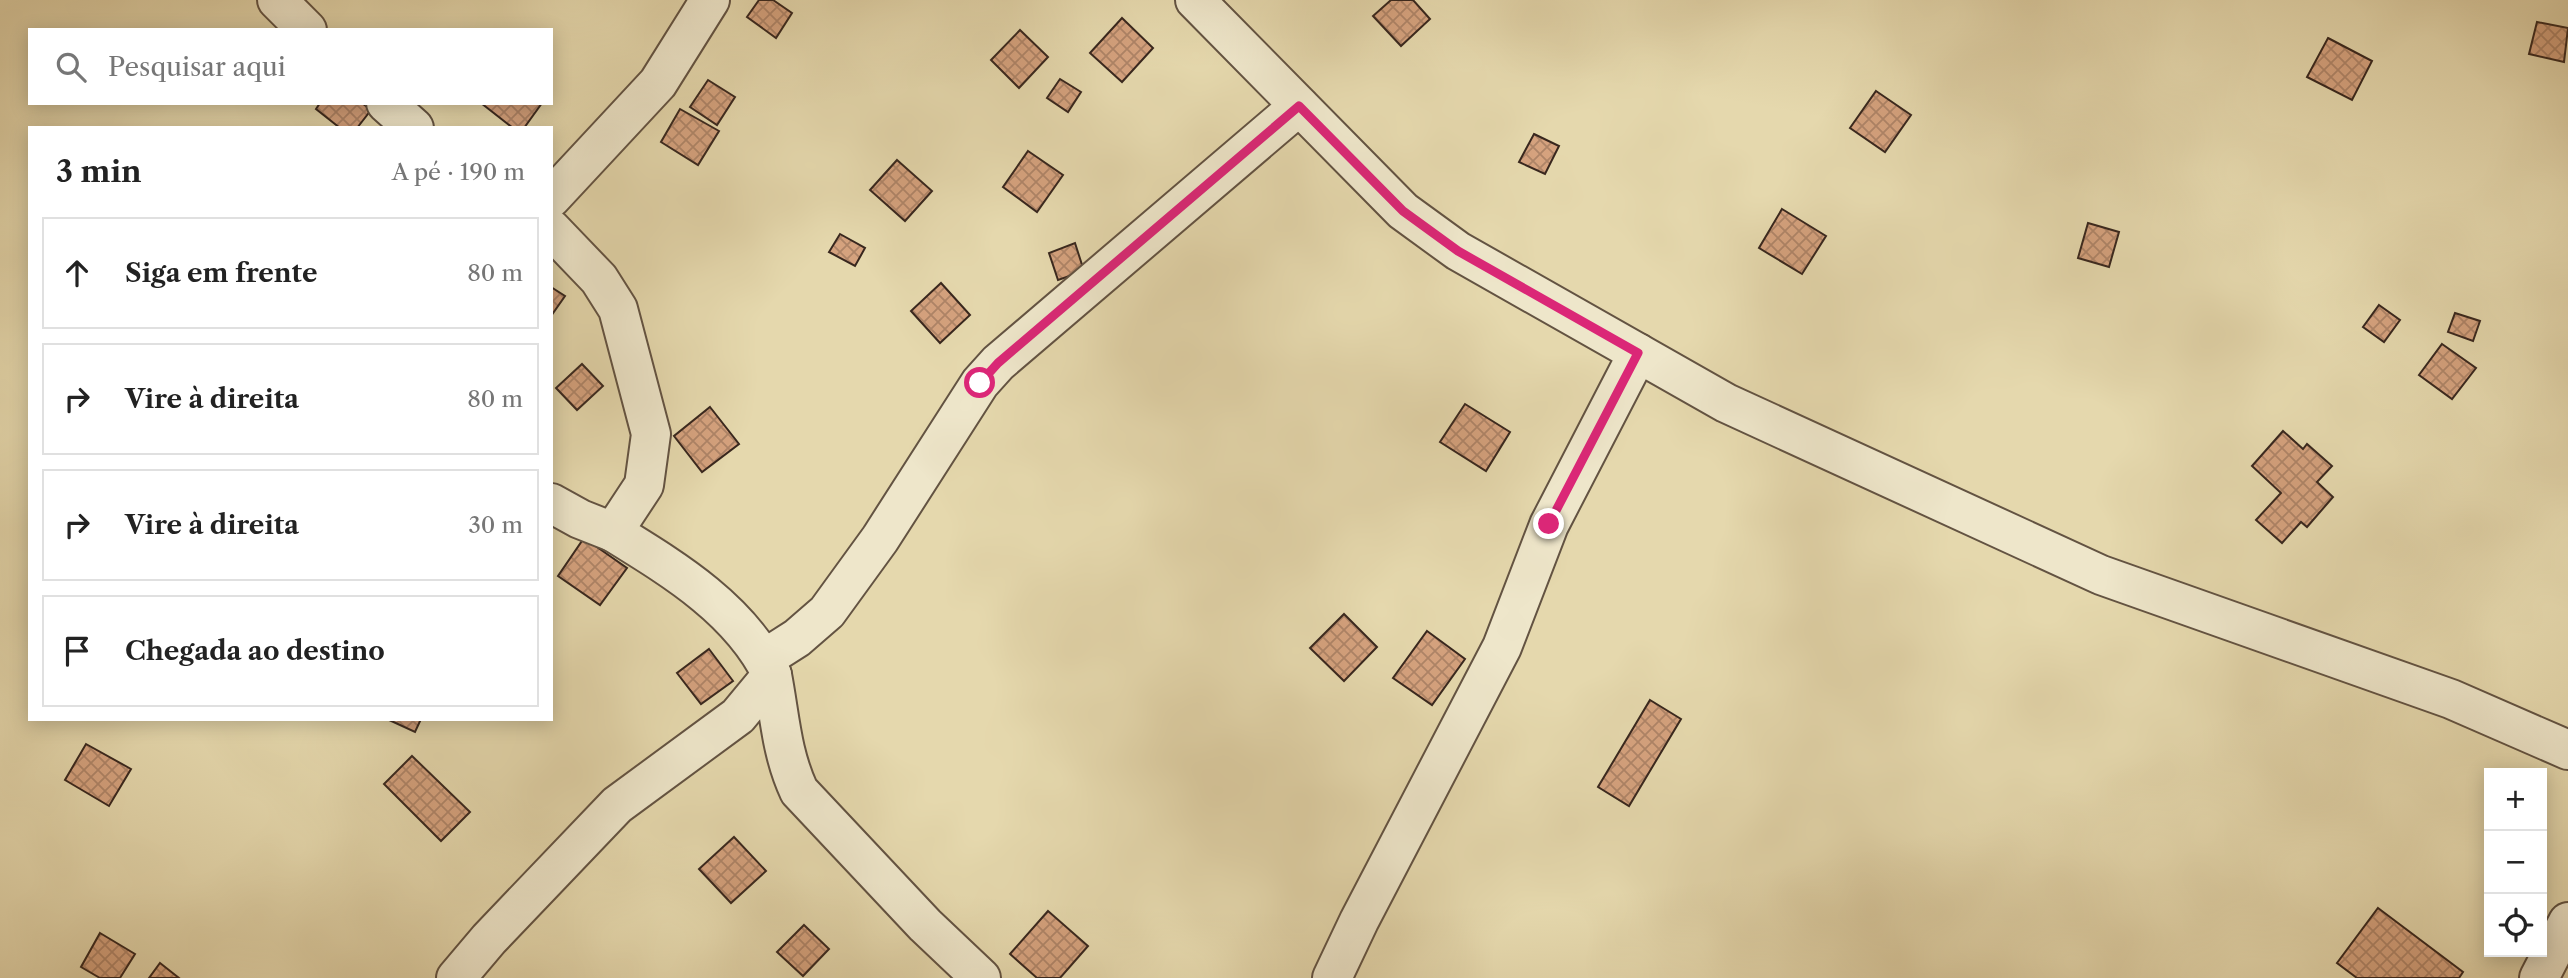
<!DOCTYPE html>
<html lang="pt">
<head>
<meta charset="utf-8">
<style>
  :root { --surface:#fff; --page:#f2f2f2; --text:#222; --muted:#767676; --line:#e0e0e0 }
  body { margin:0; font-family:"Libre Caslon Text",serif; background:var(--page); color:var(--text) }
  .controls { position:absolute; right:21px; bottom:21px; display:grid; overflow:hidden; border-radius:0px; box-shadow:0 4px 18px #0003 }
  .controls button { width:63px; height:63px; display:grid; place-items:center; padding:0; border:0; border-bottom:2px solid var(--line); background:var(--surface); color:var(--text); font:35px sans-serif }
  .stop { position:absolute; width:21px; height:21px; margin:-16px; border:5px solid #db2777; border-radius:50%; background:#fff }
  .stop.end { background:#db2777; border-color:#fff; box-shadow:0 2px 7px #0008 }
  .list { margin:0; padding:0; list-style:none }
  h2 { display:flex; justify-content:space-between; align-items:center; height:91px; margin:0; padding:0 28px; font-size:30px }
  h2 small { font-size:23px; font-weight:400; color:var(--muted) }
  .list li { display:grid; grid-template-columns:46px 1fr auto; gap:21px; align-items:center; box-sizing:border-box; height:112px; margin:0 14px 14px; padding:0 14px; border:2px solid var(--line); border-radius:0px }
  .list b { display:block; font-size:26px; white-space:nowrap }
  .list em { font-size:23px; font-style:normal; color:var(--muted) }
  .icon { flex:none; width:38px; height:38px; fill:none; stroke:currentColor; stroke-width:2; stroke-linecap:round; stroke-linejoin:round }
  .map { position:relative; flex:none; width:2568px; height:978px; overflow:hidden }
  .search { position:absolute; background:var(--surface); box-shadow:0 4px 18px #0003; left:28px; top:28px; width:525px; height:77px; display:flex; align-items:center; gap:18px; box-sizing:border-box; padding:0 24px; border-radius:0px; color:var(--muted); font-size:26px }
  .panel { position:absolute; background:var(--surface); box-shadow:0 4px 18px #0003; left:28px; top:126px; width:525px; height:595px; border-radius:0px }
  .map>svg:first-child { display:block }
  .building { fill:url(#building-cross-hatch); stroke:#38271e; stroke-width:2 }
  .lines { fill:none; stroke-linecap:round; stroke-linejoin:round }
  .street-casing { stroke:#635342; stroke-width:42 }
  .street { stroke:#eee6ca; stroke-width:38 }
  .route { stroke:#db2777; stroke-width:9 }
</style>
</head>
<body>
<div class="map">
<svg width="2568" height="978" viewBox="0 0 2568 978">
  <defs>
    <pattern id="building-cross-hatch" width="8" height="8" patternUnits="userSpaceOnUse" patternTransform="scale(1.75)"><rect width="8" height="8" fill="#d5a27e"/><path d="M0 0l8 8M0 8l8-8" fill="none" stroke="#ae8467"/></pattern>
  </defs>
  <rect width="100%" height="100%" fill="#e5d8ad"/>
  <filter id="stains"><feTurbulence type="fractalNoise" baseFrequency=".00286" numOctaves="4"/><feColorMatrix values="0 0 0 0 .2 0 0 0 0 .09 0 0 0 0 .02 0 0 0 .5 -.17"/></filter>
  <radialGradient id="worn" r=".72"><stop offset=".6" stop-color="#630" stop-opacity="0"/><stop offset="1" stop-color="#630" stop-opacity=".3"/></radialGradient>
  <g class="building">
    <path d="M759,0H773L792,13L776,38L747,17Z"/>
    <path d="M1391,0H1413L1430,19L1401,46L1373,16Z"/>
    <path d="M1122,18L1153,48L1122,82L1090,53Z"/>
    <path d="M2537,22L2568,28L2564,62L2529,54Z"/>
    <path d="M1020,30L1048,57L1019,88L991,60Z"/>
    <path d="M2328,38L2372,61L2352,100L2307,77Z"/>
    <path d="M1060,79L1081,92L1068,112L1047,98Z"/>
    <path d="M708,80L735,97L717,125L690,107Z"/>
    <path d="M1876,91L1911,115L1885,152L1850,128Z"/>
    <path d="M320,103H362L371,110L357,128H340L316,109Z"/>
    <path d="M481,103H542L524,128H513Z"/>
    <path d="M680,109L719,131L698,165L661,142Z"/>
    <path d="M1534,134L1559,146L1545,174L1519,162Z"/>
    <path d="M1028,151L1063,175L1037,212L1003,187Z"/>
    <path d="M897,160L932,191L905,221L870,190Z"/>
    <path d="M1782,209L1826,236L1802,274L1759,248Z"/>
    <path d="M2088,223L2119,232L2109,267L2078,258Z"/>
    <path d="M840,234L865,248L855,266L829,252Z"/>
    <path d="M1075,243L1084,271L1058,280L1049,253Z"/>
    <path d="M941,283L970,315L940,343L911,311Z"/>
    <path d="M551,287L565,296L551,316Z"/>
    <path d="M2379,305L2400,320L2384,342L2363,327Z"/>
    <path d="M2455,313L2480,321L2473,341L2448,332Z"/>
    <path d="M2442,344L2476,368L2452,399L2419,375Z"/>
    <path d="M582,364L603,386L577,410L556,388Z"/>
    <path d="M1465,404L1510,432L1486,471L1440,442Z"/>
    <path d="M710,407L739,444L702,472L674,436Z"/>
    <path d="M2283,431L2303,449L2307,444L2332,466L2317,482L2333,497L2307,527L2301,522L2282,543L2256,520L2281,493L2252,466Z"/>
    <path d="M584,538L627,568L600,605L558,576Z"/>
    <path d="M1344,614L1377,647L1344,681L1310,648Z"/>
    <path d="M1427,631L1465,659L1432,705L1393,678Z"/>
    <path d="M709,649L733,681L701,704L677,673Z"/>
    <path d="M1650,700L1681,719L1629,806L1598,787Z"/>
    <path d="M387,719H421L415,732Z"/>
    <path d="M86,744L131,769L109,806L65,780Z"/>
    <path d="M412,756L470,812L441,841L384,784Z"/>
    <path d="M734,837L766,871L731,903L699,869Z"/>
    <path d="M2378,908L2463,972L2459,978H2357L2337,963Z"/>
    <path d="M1048,911L1088,946L1060,978H1037L1010,954Z"/>
    <path d="M804,925L829,949L803,976L777,952Z"/>
    <path d="M100,933L135,954L120,978H100L81,967Z"/>
    <path d="M160,963L179,978H149Z"/>
  </g>
  <g class="lines">
    <g class="street-casing">
      <g id="street">
        <path d="M277,0L307,30"/>
        <path d="M1195,0L1403,211L1458,251L1726,403L2101,575L2451,699L2568,750"/>
        <path d="M386,103L414,128"/>
        <path d="M551,198L658,83L710,0"/>
        <path d="M551,503L580,519L613,532"/>
        <path d="M764,659L797,638L827,612L880,539L980,383L998,363L1299,106"/>
        <path d="M772,675C780,716 781,752 799,791L925,925L981,978"/>
        <path d="M456,978L489,939L617,805L738,716L772,675C740,609 673,569 613,532L644,485L651,434L618,309L599,279L551,229"/>
        <path d="M1332,978L1359,921L1502,647L1549,525L1638,353"/>
        <path d="M2539,978L2568,922"/>
      </g>
    </g>
    <use href="#street" class="street"/>
  </g>
  <g class="lines">
    <path class="route" d="M980,383L998,363L1299,106L1403,211L1458,251L1638,353L1549,524"/>
  </g>
  <rect width="100%" height="100%" filter="url(#stains)"/>
  <rect width="100%" height="100%" fill="url(#worn)"/>
</svg>
<div class="controls">
<button>+</button>
<button>−</button>
<button><svg class="icon" aria-label="locate" viewBox="0 0 24 24"><circle cx="12" cy="12" r="6"/><path d="M12 2v4M12 18v4M2 12h4M18 12h4"/></svg></button>
</div>
<div class="stop" style="left:980px;top:383px"></div>
<div class="stop end" style="left:1549px;top:524px"></div>
<div class="search"><svg class="icon" aria-label="search" viewBox="0 0 24 24"><circle cx="10" cy="10" r="6"/><path d="M15 15l6 6"/></svg>Pesquisar aqui</div>
<section class="panel">
<h2>3 min<small>A pé · 190 m</small></h2>
<ul class="list">
<li><svg class="icon" aria-label="ahead" viewBox="0 0 24 24"><path d="M12 20V5M6 11l6-6 6 6"/></svg><div><b>Siga em frente</b></div><em>80 m</em></li>
<li><svg class="icon" aria-label="right" viewBox="0 0 24 24"><path d="M7 20v-9h11M14 6l5 5-5 5"/></svg><div><b>Vire à direita</b></div><em>80 m</em></li>
<li><svg class="icon" aria-label="right" viewBox="0 0 24 24"><path d="M7 20v-9h11M14 6l5 5-5 5"/></svg><div><b>Vire à direita</b></div><em>30 m</em></li>
<li><svg class="icon" aria-label="arrive" viewBox="0 0 24 24"><path d="M6 21V4h12l-3 4 3 4H6"/></svg><div><b>Chegada ao destino</b></div></li>
</ul>
</section>
</div>
</body>
</html>
